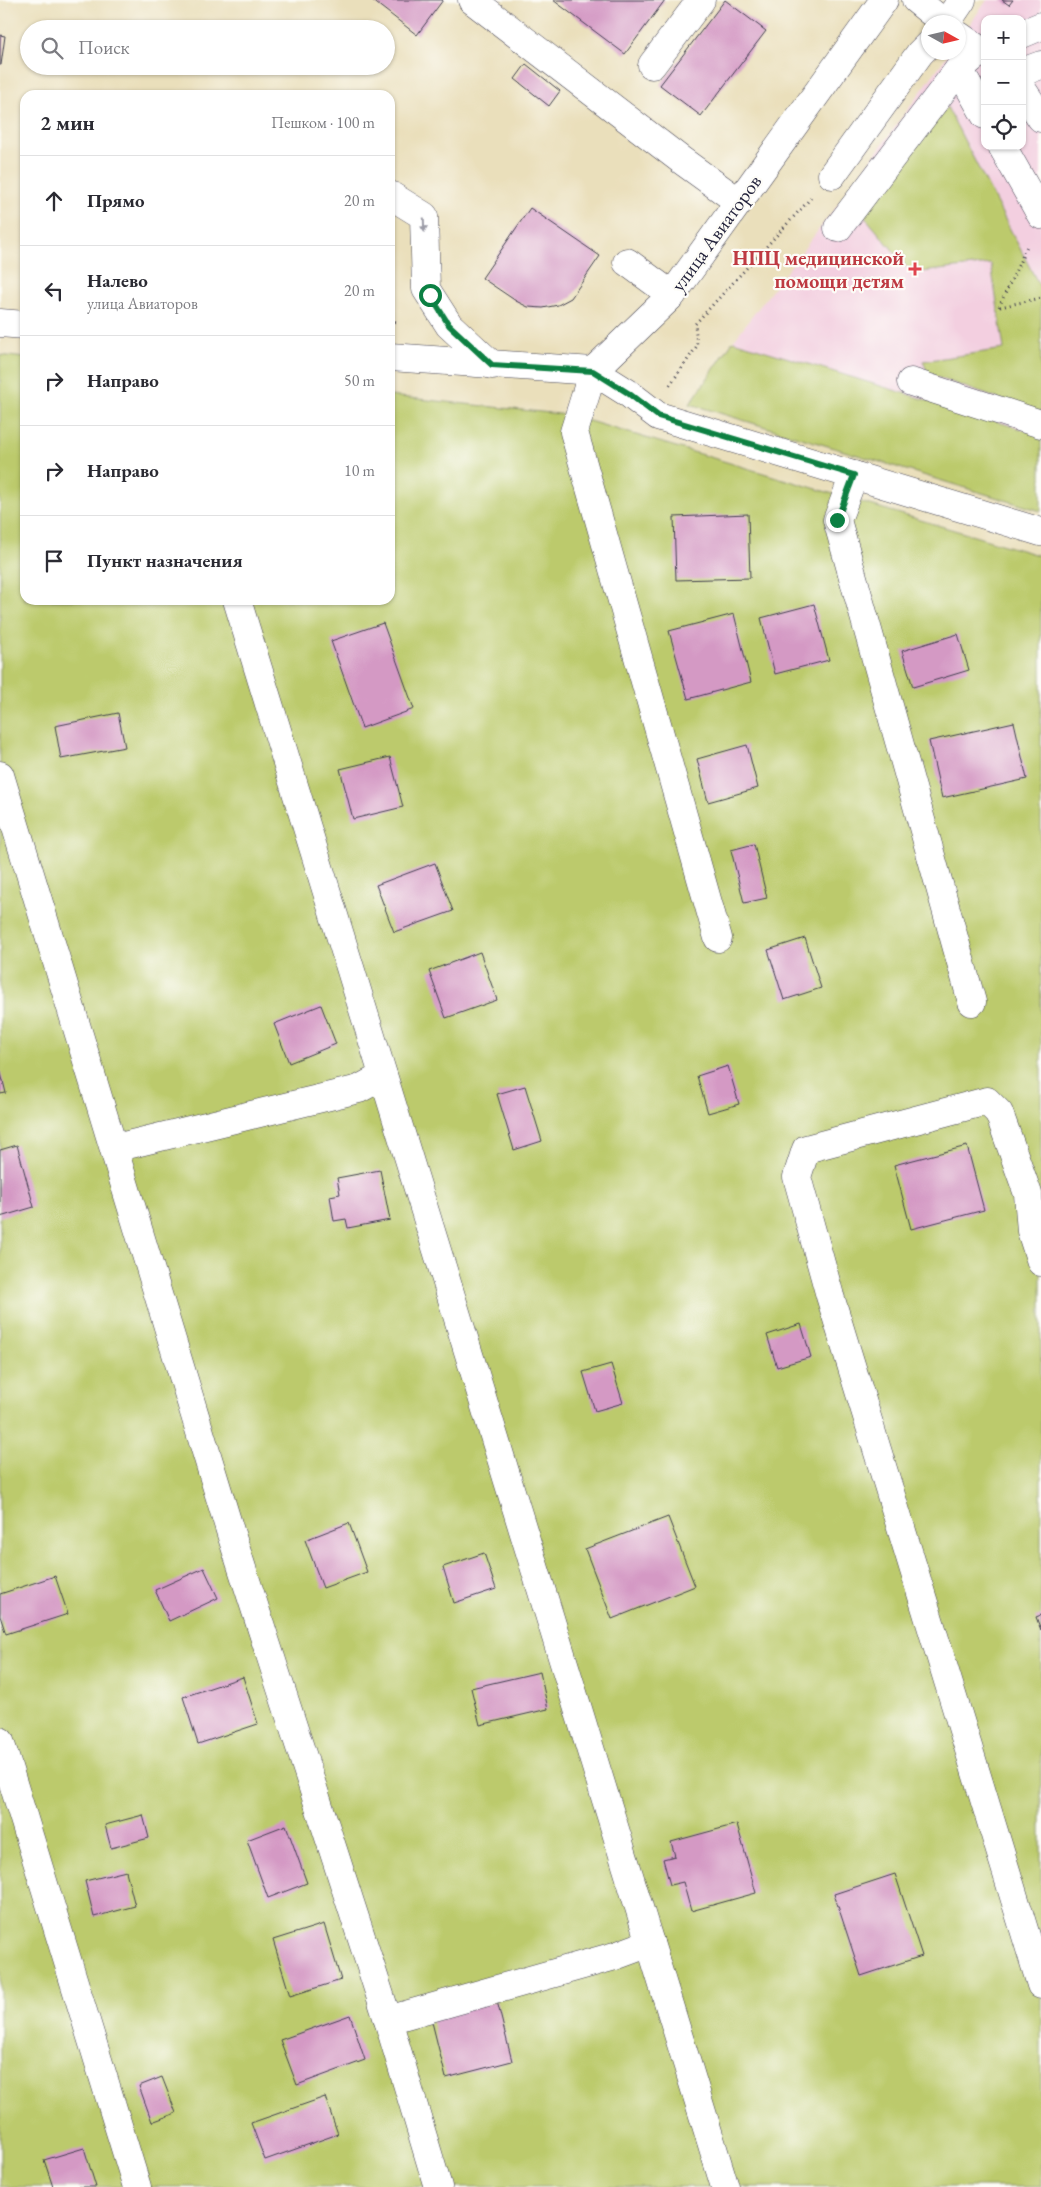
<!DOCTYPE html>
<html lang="ru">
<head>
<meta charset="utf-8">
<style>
  :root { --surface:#fff; --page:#f2f2f3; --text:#2b2b33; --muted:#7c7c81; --line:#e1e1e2 }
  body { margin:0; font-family:"EB Garamond",serif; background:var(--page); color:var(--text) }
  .controls { position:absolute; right:15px; top:15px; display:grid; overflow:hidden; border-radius:10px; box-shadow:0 1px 4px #0004 }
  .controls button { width:45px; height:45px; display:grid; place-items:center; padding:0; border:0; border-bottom:1px solid var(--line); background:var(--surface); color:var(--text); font:25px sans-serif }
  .compass { position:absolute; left:921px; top:15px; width:45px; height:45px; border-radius:50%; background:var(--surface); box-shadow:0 1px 4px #0004; rotate:98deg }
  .stop { position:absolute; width:15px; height:15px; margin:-11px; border:4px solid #0b8043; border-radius:50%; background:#fff }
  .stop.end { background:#0b8043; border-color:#fff; box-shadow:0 1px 5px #0008 }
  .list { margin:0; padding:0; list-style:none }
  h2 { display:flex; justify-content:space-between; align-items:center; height:65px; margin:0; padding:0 20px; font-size:21px }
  h2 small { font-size:16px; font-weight:400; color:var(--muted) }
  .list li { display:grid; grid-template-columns:32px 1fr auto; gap:15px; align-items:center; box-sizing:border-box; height:90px; padding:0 20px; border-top:1px solid var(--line) }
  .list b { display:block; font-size:19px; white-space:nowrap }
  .list p { margin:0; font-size:16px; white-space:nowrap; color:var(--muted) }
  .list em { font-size:16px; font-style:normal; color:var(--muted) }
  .icon { flex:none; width:28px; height:28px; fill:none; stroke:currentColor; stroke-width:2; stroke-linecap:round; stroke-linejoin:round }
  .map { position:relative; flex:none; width:1041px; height:2187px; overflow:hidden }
  .search { position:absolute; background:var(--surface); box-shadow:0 1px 4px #0004; left:20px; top:20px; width:375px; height:55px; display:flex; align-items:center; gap:12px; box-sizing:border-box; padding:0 18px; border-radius:28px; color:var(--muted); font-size:19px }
  .panel { position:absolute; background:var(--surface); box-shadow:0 1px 4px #0004; left:20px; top:90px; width:375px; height:515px; border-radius:15px }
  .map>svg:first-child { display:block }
  .built { fill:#f3cfe0; fill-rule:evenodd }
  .green { fill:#bcca6c; stroke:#6f7654 }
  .building { fill:#d499c4 }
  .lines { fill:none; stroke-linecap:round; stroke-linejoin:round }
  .minor-casing { stroke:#403e4e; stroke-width:29 }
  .path { stroke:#403e4e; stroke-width:3; stroke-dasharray:1 4; stroke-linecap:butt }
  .minor { stroke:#fff; stroke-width:28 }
  .oneway { fill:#9c9ca7 }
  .route { stroke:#0b8043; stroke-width:6 }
  .health-dot { fill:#e0444e; stroke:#fdfcf7; stroke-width:2 }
  .labels { text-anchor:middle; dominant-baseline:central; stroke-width:4.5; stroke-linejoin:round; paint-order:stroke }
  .street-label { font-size:20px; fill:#22223b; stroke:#fdfcf7 }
  .health-label { font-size:20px; font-weight:bold; fill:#be3a42; stroke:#fdfcf7; text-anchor:end }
</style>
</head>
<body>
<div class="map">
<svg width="1041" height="2187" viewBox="0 0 1041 2187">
  <rect width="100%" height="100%" fill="#fdfcf7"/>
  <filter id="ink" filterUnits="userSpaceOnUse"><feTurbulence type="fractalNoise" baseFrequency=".02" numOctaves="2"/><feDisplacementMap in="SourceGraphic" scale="10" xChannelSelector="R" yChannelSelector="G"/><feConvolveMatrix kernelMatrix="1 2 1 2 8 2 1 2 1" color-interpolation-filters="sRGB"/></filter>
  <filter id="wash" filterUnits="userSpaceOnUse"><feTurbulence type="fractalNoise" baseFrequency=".0096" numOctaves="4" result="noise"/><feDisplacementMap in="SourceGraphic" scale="20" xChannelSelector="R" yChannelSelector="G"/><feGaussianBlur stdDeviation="1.12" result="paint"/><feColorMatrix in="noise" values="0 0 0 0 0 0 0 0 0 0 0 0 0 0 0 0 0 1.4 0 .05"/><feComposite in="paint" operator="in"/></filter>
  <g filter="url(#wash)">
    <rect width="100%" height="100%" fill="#eadfbb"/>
    <path class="built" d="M987,0H1041V511L690,404L733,341L844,197L949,53L958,52L959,39ZM985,19H1022V146H985Z"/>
    <g class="green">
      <path d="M947,107L1041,289V414L928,374L923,361L1004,349L991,264L912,273L859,210Z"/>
      <path d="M733,341L1041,435V511L690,404Z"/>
      <path d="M0,355L25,358V600H390V396L569,415L1041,556V2187H0Z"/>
    </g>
    <g id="blocks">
      <g class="building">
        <path d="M372,0H443L417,35Z"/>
        <path d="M553,0H665L625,54Z"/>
        <path d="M725,0L766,31L701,116L660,85Z"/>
        <path d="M1002,0H1013L1009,5Z"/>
        <path d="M0,35L5,36L1,65H0Z"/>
        <path d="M526,64L560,91L549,106L515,79Z"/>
        <path d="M530,208L600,256L571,298L558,305L543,308L528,307L516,301L482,278Z"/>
        <path d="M748,514L750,578L676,580L674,517Z"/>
        <path d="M814,604L829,660L775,674L761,618Z"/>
        <path d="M734,614L751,682L688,699L669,631Z"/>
        <path d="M383,623L414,709L362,728L331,641Z"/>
        <path d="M958,634L969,670L913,687L902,651Z"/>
        <path d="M118,713L125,747L61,759L55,726Z"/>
        <path d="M1014,722L1027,779L942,798L929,741Z"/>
        <path d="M747,745L758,788L708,802L697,759Z"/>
        <path d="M390,757L403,807L353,819L340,769Z"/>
        <path d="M754,844L767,898L744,903L731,850Z"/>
        <path d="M435,863L453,911L394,932L376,885Z"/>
        <path d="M805,938L821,988L784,1000L768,950Z"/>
        <path d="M480,952L497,1000L446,1018L429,971Z"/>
        <path d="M321,1005L336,1044L289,1063L274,1024Z"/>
        <path d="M728,1066L739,1104L708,1113L697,1076Z"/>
        <path d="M0,1069L6,1093L0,1094Z"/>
        <path d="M525,1086L542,1141L514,1150L497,1094Z"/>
        <path d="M17,1145L34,1207L0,1217V1150Z"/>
        <path d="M967,1146L984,1210L911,1229L894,1165Z"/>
        <path d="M380,1170L390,1220L348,1228L346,1219L334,1221L330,1196L340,1194L337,1178Z"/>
        <path d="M801,1324L811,1357L777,1367L767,1335Z"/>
        <path d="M611,1364L623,1403L595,1411L583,1372Z"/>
        <path d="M668,1517L695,1586L612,1619L585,1549Z"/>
        <path d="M349,1523L367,1572L323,1588L305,1540Z"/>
        <path d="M484,1553L496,1589L454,1603L443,1567Z"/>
        <path d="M204,1568L218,1598L169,1621L155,1590Z"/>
        <path d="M55,1576L68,1614L6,1634L0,1616V1594Z"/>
        <path d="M1041,1615V1630L1036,1617Z"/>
        <path d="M540,1672L548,1709L480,1725L471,1688Z"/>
        <path d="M243,1677L258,1724L198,1744L183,1697Z"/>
        <path d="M143,1815L149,1838L111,1848L105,1825Z"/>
        <path d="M737,1824L756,1893L691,1911L683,1882L670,1885L663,1859L675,1856L671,1842Z"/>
        <path d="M286,1825L307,1883L268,1898L247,1840Z"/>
        <path d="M126,1871L135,1906L94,1917L85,1881Z"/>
        <path d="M895,1874L922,1956L861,1976L834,1894Z"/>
        <path d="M324,1924L341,1980L290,1996L273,1940Z"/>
        <path d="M497,2001L512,2061L446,2078L431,2018Z"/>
        <path d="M350,2015L365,2060L297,2085L280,2040Z"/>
        <path d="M162,2077L176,2113L152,2122L139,2086Z"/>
        <path d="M325,2097L338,2134L265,2160L251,2123Z"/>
        <path d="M84,2148L96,2187H53L44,2160Z"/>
      </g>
    </g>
  </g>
  <g filter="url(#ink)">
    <use href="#blocks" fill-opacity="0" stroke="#403e4e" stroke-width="1"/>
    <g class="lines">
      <g class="minor-casing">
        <g id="minor">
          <path d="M472,0L681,160L739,202"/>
          <path d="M916,0L943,22"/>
          <path d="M947,22L962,0"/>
          <path d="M1022,34L1041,26"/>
          <path d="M958,35L981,51L985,50"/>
          <path d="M652,65L701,0"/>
          <path d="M959,69L985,115"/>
          <path d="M1022,72L1041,65"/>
          <path d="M1022,89L1041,118"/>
          <path d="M1002,146L1041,215"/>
          <path d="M832,175L920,53L928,45"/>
          <path d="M390,195L424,216L426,289L449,325L492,365"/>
          <path d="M838,228L959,69L981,51L985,54"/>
          <path d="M627,262L672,295"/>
          <path d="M0,323L25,325"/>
          <path d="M390,357L593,371L672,295L884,0"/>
          <path d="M911,382L1041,424"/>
          <path d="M854,475L837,520L972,1002"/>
          <path d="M237,600L725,2187"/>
          <path d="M0,775L231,1534L388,2020L438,2187"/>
          <path d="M718,938L574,432L593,371L628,393L658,416L1041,532"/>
          <path d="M115,1148L359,1089L383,1076"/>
          <path d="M1041,1262L1031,1231L1028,1194L999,1113L987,1101L806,1149L797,1177L830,1296L1041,1985"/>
          <path d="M0,1741L137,2187"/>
          <path d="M388,2020L615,1956L650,1943"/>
        </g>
      </g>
      <g class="path">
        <path d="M999,307L1028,244"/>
        <path d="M1000,307L1041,298"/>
        <path d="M390,321L398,322"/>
        <path d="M670,385L697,346L695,324L811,198"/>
      </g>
      <use href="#minor" class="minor"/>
    </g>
    <defs><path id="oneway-solid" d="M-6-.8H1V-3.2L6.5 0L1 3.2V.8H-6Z" transform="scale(1.25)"/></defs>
    <use class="oneway" href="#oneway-solid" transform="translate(424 225) rotate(88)"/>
  </g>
  <g class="lines" filter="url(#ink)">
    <path class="route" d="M430,295L449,325L492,365L593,371L628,393L658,416L854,475L837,520"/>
  </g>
  <path class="health-dot" d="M912.5 261.5h5v5h5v5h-5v5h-5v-5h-5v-5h5z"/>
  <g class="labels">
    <g class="street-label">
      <text transform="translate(716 233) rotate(-54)">улица Авиаторов</text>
    </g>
    <g class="health-label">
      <text x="904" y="258">НПЦ медицинской<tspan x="904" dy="23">помощи детям</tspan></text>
    </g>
  </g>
</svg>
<div class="controls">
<button>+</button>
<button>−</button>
<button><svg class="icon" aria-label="locate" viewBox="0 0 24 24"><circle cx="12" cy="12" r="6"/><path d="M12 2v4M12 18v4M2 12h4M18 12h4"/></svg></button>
</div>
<svg class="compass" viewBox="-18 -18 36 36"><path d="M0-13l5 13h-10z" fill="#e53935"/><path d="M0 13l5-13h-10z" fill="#7c7c81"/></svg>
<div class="stop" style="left:430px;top:295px"></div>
<div class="stop end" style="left:837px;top:520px"></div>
<div class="search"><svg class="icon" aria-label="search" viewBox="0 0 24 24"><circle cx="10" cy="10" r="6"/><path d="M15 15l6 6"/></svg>Поиск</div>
<section class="panel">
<h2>2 мин<small>Пешком · 100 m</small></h2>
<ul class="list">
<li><svg class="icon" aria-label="ahead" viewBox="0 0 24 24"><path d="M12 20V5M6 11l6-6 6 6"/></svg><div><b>Прямо</b></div><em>20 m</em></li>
<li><svg class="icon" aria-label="left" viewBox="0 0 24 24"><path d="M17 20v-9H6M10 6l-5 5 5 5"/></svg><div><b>Налево</b><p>улица Авиаторов</p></div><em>20 m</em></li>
<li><svg class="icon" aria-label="right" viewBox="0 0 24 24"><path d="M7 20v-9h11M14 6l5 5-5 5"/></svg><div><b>Направо</b></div><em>50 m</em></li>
<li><svg class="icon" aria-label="right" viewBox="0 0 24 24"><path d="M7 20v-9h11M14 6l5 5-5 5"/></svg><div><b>Направо</b></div><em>10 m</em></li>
<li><svg class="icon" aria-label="arrive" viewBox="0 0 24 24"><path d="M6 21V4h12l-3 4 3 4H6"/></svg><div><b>Пункт назначения</b></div></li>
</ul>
</section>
</div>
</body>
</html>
